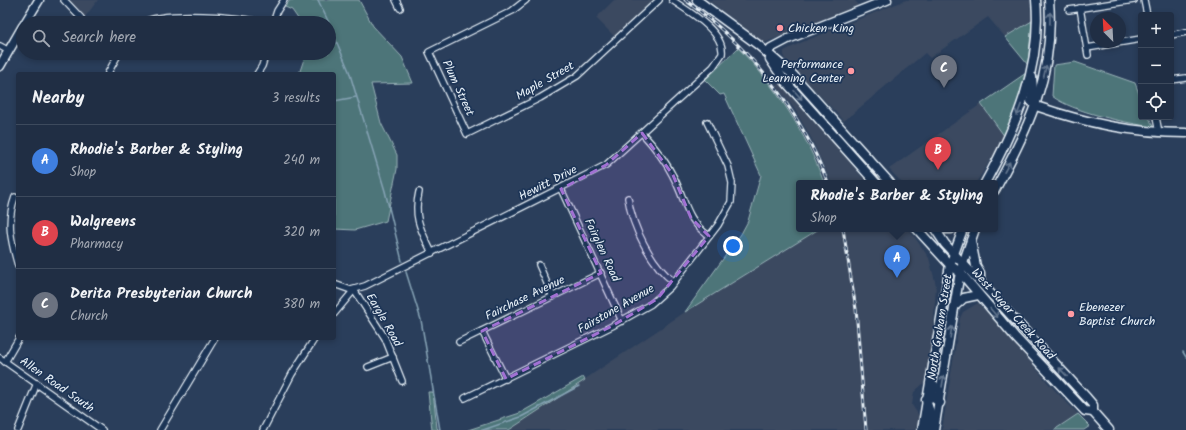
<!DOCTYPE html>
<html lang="en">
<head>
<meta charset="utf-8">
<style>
  :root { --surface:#202e44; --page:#2d3a4f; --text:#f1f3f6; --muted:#a2a8b2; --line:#3d4a5d; --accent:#8abfa5 }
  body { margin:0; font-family:Kalam,sans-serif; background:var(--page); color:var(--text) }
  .controls { position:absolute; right:12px; top:12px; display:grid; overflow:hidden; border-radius:4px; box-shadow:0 2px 6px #0003 }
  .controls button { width:36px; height:36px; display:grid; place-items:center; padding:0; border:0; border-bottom:1px solid var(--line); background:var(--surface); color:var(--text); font:20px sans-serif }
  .compass { position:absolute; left:1090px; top:12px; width:36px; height:36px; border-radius:50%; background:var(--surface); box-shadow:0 2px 6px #0003; rotate:336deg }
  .you { position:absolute; left:733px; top:246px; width:14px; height:14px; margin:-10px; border:3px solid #fff; border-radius:50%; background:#1a73e8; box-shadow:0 0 0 6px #1a73e833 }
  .badge { display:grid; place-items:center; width:26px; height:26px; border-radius:50%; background:var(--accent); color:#fff; font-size:13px; font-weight:700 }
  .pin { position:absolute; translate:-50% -33px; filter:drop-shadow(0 1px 2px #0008) }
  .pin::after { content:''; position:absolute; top:21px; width:14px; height:12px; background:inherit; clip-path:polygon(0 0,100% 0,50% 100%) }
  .popup { position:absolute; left:796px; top:180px; width:202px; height:52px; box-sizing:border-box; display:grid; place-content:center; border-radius:4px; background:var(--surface); filter:drop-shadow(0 1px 3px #0005); font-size:13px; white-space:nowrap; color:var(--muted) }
  .popup b { font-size:15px; color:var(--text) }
  .popup::after { content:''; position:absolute; left:50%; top:100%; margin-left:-8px; border:8px solid transparent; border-top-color:var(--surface) }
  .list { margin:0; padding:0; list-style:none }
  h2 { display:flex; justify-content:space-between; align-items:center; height:52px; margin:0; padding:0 16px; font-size:17px }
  h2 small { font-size:13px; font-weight:400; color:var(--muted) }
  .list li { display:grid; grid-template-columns:26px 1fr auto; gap:12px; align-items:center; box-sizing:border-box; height:72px; padding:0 16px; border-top:1px solid var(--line) }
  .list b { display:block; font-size:15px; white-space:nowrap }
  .list p { margin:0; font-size:13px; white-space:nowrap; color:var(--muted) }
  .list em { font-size:13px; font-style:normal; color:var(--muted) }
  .icon { flex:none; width:22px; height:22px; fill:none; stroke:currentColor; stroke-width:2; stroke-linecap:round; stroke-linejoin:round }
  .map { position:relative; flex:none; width:1186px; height:430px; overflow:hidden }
  .search { position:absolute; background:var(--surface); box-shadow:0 2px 6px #0003; left:16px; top:16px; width:320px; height:44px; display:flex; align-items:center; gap:10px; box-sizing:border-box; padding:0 14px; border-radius:22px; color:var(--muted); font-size:15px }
  .panel { position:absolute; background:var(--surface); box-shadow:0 2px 6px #0003; left:16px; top:72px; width:320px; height:268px; border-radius:4px }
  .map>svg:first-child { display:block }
  .built { fill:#3a4960 }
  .green { fill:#4d7579; stroke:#9ab3b8 }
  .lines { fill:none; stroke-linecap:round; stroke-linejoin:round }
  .stream { stroke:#86a3b5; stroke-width:1.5 }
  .street-casing { stroke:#e8f1f8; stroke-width:8 }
  .secondary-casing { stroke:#e8f1f8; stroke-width:11 }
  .street { stroke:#1d3557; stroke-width:5.5 }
  .secondary { stroke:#1d3557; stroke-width:8 }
  .rail-casing { stroke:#e8f1f8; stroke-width:3 }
  .rail { stroke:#1d3557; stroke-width:1.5; stroke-dasharray:4.5; stroke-linecap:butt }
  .oneway { stroke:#64778f }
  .marked { fill:#a171d3; fill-opacity:0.2; stroke:#a171d3; stroke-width:3; stroke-dasharray:8 5; stroke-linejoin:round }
  .poi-dot { fill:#ff9aa2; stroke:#1d3557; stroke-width:1.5 }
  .labels { text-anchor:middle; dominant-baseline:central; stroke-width:3.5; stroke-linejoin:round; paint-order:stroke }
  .poi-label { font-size:12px; fill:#e8f1f8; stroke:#1d3557; text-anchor:start }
  .street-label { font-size:12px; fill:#e8f1f8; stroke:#1d3557 }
</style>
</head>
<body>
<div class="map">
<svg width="1186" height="430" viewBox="0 0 1186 430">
  <rect width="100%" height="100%" fill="#2a3e5b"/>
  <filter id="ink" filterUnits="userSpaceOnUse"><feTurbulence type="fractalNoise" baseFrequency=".025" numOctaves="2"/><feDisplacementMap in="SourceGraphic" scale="8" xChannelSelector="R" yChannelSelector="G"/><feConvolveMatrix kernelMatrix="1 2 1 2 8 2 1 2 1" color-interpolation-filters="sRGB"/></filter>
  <g filter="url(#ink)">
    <g class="built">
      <path d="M69,0H98L85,17Z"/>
      <path d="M614,0H657L616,38L596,18Z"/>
      <path d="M708,0H854L859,5L764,43Z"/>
      <path d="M906,0H1030L1032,21L1005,37L988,17L930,58L925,53L844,121L784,58V51L800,43Z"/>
      <path d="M783,83L827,133L867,183H831L811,138L795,110L776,85Z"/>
      <path d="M981,104L1005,137L976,183H902L889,169Z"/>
      <path d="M819,229H909L929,258L936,285L933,335L925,382L914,392L912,405L920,417L918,430H509L685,312Z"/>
      <path d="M978,303L1010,336L1048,383L1078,414L1054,430H942L960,318L963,312Z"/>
    </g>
    <g class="green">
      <path d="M290,0H359L373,26L402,57L413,83L371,84L381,123L397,155V169L386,221L355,230L334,229V74H299L306,53H329V23H301L292,10L285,7Z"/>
      <path d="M1032,21L1028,65L1005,37Z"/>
      <path d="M738,48C775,85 807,134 824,183H799V229H819L685,312L741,234L748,221L761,175L724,94L720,95L705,80Z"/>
      <path d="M1075,62L1135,83L1141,99V117H1149L1153,127C1127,123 1072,112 1052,96L1054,65Z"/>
      <path d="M1026,73L1017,108L1005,137L981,104Z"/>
      <path d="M583,377L585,380L509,430H468L520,413Z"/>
      <path d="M428,392H433L437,428L439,430H432Z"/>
      <path d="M1078,414L1090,426L1084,430H1054Z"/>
    </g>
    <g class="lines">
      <g class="stream">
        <path d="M318,0L329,23"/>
        <path d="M329,24L349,71L385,191L402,261"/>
        <path d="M334,101L356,97"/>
        <path d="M406,272L421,320L440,430"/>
        <path d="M1183,352L1186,357"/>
        <path d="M483,430L521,417L579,386"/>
      </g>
      <g class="street-casing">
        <g id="street">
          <path d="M64,0L81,18"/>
          <path d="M396,0L400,8"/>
          <path d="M526,0L512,11L429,52L467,134L540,98L577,76L659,0"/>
          <path d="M1144,0L1147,15"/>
          <path d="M1080,8L1088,55"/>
          <path d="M1069,10L1134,0"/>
          <path d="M142,23C164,10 241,17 265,23"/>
          <path d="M273,23L277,11L284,0"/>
          <path d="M1171,35L1186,32"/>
          <path d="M0,46L9,51"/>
          <path d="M1087,48L1141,39"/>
          <path d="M108,73L119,53"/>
          <path d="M257,74L262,66L266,53"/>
          <path d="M1171,80L1186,78"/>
          <path d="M1156,117L1159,133"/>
          <path d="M642,133C654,146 665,160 673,176C686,200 685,219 709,236"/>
          <path d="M561,189L622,321"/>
          <path d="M419,192C413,218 421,230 432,253"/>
          <path d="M15,197C6,222 11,241 18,266"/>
          <path d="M628,198C632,226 651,265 674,282"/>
          <path d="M539,265L553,297"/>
          <path d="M334,284L351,290L365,286L606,165L713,67L722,54C725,32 688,11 672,0"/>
          <path d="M354,290L385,338L402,381"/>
          <path d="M334,314L354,290"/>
          <path d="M482,331L506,379"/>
          <path d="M459,342L601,273"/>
          <path d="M0,358L102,430"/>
          <path d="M5,362L19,338"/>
          <path d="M368,367L393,357"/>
          <path d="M465,398L612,326L651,304L670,287L718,225L731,202L732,183L728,166L707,122"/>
          <path d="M18,430L37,383"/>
          <path d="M160,430L215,338"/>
          <path d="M263,430L292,374L315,338"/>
        </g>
      </g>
      <g class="secondary-casing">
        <g id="secondary">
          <path d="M697,0L757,44L793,75L890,183"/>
          <path d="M25,23L39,0"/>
          <path d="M767,53L771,48L788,39L887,0"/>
          <path d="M770,59L784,80L876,183"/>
          <path d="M0,66L23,26"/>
          <path d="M1032,77L1033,90L1031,101L1036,106C1086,123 1132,133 1186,133"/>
          <path d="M985,183C1016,127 1042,66 1036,0"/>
          <path d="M995,190C1029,128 1055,73 1049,0"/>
          <path d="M917,229L950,265L960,272L1016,338L1085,411L1093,412"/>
          <path d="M935,229L945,244L1087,398L1093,405V412L1109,430"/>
          <path d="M938,229H951"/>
          <path d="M971,241L976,266L980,273V280"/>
          <path d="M955,306L964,298L978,295"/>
          <path d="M934,385L932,397L940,403"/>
          <path d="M926,400L930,412L928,430"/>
          <path d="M922,430L950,265L963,229"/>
          <path d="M934,430L960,272L975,229"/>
        </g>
      </g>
      <use href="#street" class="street"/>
      <use href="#secondary" class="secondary"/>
      <g class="rail-casing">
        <g id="rail">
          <path d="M685,0C749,46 800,109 828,183"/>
          <path d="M843,229L856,309L866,430"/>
        </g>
      </g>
      <use href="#rail" class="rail"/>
    </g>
    <defs><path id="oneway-shaft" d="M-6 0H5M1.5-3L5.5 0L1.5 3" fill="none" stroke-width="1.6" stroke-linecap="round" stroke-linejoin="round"/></defs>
    <g class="oneway">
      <use href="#oneway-shaft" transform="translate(1050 18) rotate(-89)"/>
      <use href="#oneway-shaft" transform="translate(1045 71) rotate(-77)"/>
      <use href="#oneway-shaft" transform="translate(798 95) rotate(48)"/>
      <use href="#oneway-shaft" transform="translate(1019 110) rotate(111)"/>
      <use href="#oneway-shaft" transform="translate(1007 167) rotate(-61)"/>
      <use href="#oneway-shaft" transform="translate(994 313) rotate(50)"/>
      <use href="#oneway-shaft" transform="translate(951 332) rotate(-82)"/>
      <use href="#oneway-shaft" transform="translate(1063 372) rotate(-133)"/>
      <use href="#oneway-shaft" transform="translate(943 381) rotate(-81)"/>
    </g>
  </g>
  <path class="marked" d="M642,133L673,175L691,218L709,236L657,299L612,326L506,379L482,331L601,273L561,189L606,165Z"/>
  <g class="poi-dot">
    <circle cx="780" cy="28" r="4"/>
    <circle cx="851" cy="71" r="4"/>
    <circle cx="1071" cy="314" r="4"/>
  </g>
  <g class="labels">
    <g class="poi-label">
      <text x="788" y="28">Chicken King</text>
      <text x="843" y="64" text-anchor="end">Performance<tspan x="843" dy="14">Learning Center</tspan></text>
      <text x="1079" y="307">Ebenezer<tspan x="1079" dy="14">Baptist Church</tspan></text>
    </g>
    <g class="street-label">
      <text transform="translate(545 81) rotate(-30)">Maple Street</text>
      <text transform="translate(458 88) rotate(65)">Plum Street</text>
      <text transform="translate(548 183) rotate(-27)">Hewitt Drive</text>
      <text transform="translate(602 250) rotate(65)">Fairglen Road</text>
      <text transform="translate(525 298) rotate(-26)">Fairchase Avenue</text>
      <text transform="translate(616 309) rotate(-30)">Fairstone Avenue</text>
      <text transform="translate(1013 314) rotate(48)">West Sugar Creek Road</text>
      <text transform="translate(384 320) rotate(60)">Eargle Road</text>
      <text transform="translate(940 327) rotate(-81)">North Graham Street</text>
      <text transform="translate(57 385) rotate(35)">Allen Road South</text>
    </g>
  </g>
</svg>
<div class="controls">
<button>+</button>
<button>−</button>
<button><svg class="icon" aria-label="locate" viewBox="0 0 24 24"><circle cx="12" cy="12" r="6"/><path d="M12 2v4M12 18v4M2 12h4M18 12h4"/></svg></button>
</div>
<svg class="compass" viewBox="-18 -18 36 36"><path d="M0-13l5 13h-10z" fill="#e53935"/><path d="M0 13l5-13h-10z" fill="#a2a8b2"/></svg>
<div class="you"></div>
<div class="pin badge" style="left:897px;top:278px;background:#3f7fe0">A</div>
<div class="popup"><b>Rhodie's Barber &amp; Styling</b>Shop</div>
<div class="pin badge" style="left:938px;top:170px;background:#e0444e">B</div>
<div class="pin badge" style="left:944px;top:88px;background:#6b7280">C</div>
<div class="search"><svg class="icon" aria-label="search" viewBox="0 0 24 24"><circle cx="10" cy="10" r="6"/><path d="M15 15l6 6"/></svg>Search here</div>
<section class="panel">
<h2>Nearby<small>3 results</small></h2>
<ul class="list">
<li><span class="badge" style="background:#3f7fe0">A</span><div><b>Rhodie's Barber &amp; Styling</b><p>Shop</p></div><em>240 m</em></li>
<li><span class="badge" style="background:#e0444e">B</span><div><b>Walgreens</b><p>Pharmacy</p></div><em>320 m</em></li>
<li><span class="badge" style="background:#6b7280">C</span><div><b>Derita Presbyterian Church</b><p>Church</p></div><em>380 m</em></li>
</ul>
</section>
</div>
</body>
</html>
